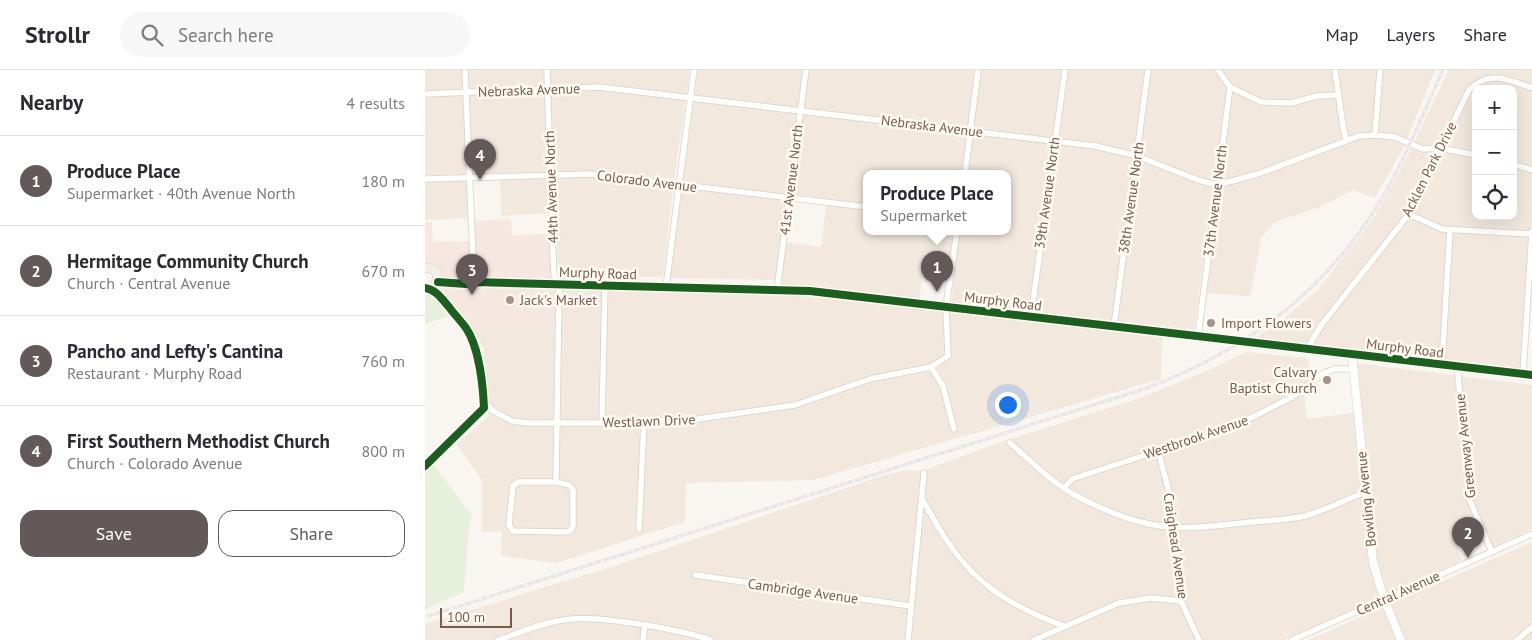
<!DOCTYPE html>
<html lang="en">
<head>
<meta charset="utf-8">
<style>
  :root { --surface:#fff; --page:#f7f7f7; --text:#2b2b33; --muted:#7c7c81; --line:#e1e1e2; --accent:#625958 }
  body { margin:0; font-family:"PT Sans",sans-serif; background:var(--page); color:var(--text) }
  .controls { position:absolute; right:15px; top:15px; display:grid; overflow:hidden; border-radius:10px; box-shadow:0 5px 20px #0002 }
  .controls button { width:45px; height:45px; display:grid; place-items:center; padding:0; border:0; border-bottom:1px solid var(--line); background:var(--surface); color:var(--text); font:25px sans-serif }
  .scale { position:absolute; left:15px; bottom:12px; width:72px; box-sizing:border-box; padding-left:5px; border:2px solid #7a5c4d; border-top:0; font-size:14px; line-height:18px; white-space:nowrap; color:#7a5c4d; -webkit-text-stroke:4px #fffaf3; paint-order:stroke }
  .you { position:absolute; left:582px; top:334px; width:18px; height:18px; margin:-12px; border:4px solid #fff; border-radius:50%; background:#1a73e8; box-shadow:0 0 0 8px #1a73e833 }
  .badge { display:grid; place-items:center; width:32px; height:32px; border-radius:50%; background:var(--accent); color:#fff; font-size:16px; font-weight:700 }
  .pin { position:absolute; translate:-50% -41px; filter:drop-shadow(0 1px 2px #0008) }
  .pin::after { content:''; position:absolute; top:26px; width:18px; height:15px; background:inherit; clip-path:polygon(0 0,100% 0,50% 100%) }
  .popup { position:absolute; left:438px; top:100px; width:148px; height:65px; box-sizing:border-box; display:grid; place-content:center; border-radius:10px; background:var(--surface); filter:drop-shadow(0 1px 4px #0005); font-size:16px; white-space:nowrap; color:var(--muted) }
  .popup b { font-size:19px; color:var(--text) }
  .popup::after { content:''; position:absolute; left:50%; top:100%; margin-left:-10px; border:10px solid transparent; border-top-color:var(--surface) }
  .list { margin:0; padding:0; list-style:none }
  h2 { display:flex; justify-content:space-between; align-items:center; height:65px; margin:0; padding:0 20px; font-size:21px }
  h2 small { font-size:16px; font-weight:400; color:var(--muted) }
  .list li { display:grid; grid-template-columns:32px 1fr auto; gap:15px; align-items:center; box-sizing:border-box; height:90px; padding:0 20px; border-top:1px solid var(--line) }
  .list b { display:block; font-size:19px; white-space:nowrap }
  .list p { margin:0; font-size:16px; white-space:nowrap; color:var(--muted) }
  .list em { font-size:16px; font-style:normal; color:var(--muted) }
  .actions { display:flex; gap:10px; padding:15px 20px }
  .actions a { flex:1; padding:11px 0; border:1px solid var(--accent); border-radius:15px; text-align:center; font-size:18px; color:var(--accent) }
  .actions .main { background:var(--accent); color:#fff }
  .icon { flex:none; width:28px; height:28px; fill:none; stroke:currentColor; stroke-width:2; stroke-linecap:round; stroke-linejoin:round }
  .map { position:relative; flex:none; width:1107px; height:570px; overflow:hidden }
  header { display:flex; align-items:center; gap:30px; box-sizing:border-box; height:70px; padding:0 25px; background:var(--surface); border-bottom:1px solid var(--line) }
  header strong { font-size:24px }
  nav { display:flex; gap:28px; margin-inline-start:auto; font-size:18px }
  .search { width:350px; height:45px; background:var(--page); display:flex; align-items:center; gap:12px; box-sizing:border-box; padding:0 18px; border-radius:28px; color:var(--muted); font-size:19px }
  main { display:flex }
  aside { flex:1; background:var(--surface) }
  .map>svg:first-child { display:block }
  .residential { fill:#f2e8de; fill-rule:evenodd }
  .commercial { fill:#f6e8e1 }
  .green { fill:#e7f0db }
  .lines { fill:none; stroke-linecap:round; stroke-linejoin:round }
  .street-casing { stroke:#d7d1cb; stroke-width:7 }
  .secondary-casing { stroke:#d9d2cb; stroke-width:9 }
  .primary-casing { stroke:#dad1cc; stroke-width:10 }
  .street { stroke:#fefefd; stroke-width:5.5 }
  .secondary { stroke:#fefefd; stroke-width:8 }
  .primary { stroke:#f3eee8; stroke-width:9 }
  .rail-casing { stroke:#e6e3e7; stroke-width:3 }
  .rail { stroke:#fffaf3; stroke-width:1; stroke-dasharray:4; stroke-linecap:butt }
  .cycleway-casing { stroke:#fffaf3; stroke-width:11 }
  .cycleway { stroke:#1b5e20; stroke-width:8 }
  .poi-dot { fill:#a69286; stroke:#fffaf3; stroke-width:2 }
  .labels { text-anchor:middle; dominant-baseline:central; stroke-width:5; stroke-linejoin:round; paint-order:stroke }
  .street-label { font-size:14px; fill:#7a5c4d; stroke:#fffaf3 }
  .poi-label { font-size:14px; fill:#7a5c4d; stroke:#fffaf3; text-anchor:start }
</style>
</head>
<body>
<header>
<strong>Strollr</strong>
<div class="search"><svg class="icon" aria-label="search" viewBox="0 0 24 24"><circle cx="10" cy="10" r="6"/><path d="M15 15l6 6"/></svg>Search here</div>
<nav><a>Map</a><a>Layers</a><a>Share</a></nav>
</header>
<main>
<aside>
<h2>Nearby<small>4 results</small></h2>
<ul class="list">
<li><span class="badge">1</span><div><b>Produce Place</b><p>Supermarket · 40th Avenue North</p></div><em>180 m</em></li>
<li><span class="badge">2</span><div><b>Hermitage Community Church</b><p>Church · Central Avenue</p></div><em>670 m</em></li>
<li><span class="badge">3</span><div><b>Pancho and Lefty's Cantina</b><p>Restaurant · Murphy Road</p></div><em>760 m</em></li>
<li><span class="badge">4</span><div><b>First Southern Methodist Church</b><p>Church · Colorado Avenue</p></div><em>800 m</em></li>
</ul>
<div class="actions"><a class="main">Save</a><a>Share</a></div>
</aside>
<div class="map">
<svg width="1107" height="570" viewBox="0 0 1107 570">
  <rect width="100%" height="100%" fill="#f9f5f0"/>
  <g class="residential">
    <path d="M0,0H265L249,109L170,101L0,105Z"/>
    <path d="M273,0H789L802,18L769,260L526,233L531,193L500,189L494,229L397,218L358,216L355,210L245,208ZM442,103H582V161H442ZM367,125L402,128L396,177L361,172Z"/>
    <path d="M793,0H1010L978,79L950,128L928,120L895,137L850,152L836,167L826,224L822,226L779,223L805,17Z"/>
    <path d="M1024,0H1107V161L1098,304L824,272L858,249L892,221L948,149L977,97ZM1051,19H1088V146H1051Z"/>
    <path d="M160,106L238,116L248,119L238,207L133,206L129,108Z"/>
    <path d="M118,108L123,109V143L76,146L75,110Z"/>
    <path d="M42,110L44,148L0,150V112Z"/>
    <path d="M134,220L362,224L431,230L737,267L736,309L388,410L261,413L260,452L131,493L76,486L77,461L57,462V410L31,374L64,346L59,278L45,256H133Z"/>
    <path d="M821,282L881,288L891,305L878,314L882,349L935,342L931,293L1107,315V459L1062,479L1051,452L1027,462L1037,490L859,570H0V554L183,498L463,404L482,400L497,401L573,373L712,329L782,301Z"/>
    <path d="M1107,472V570H883Z"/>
  </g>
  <path class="commercial" d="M86,149L87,165L127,164L134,220L133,256H39L16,227L12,214L13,209L0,195V152H7L8,172L47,171L46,151Z"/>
  <g class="green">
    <path d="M0,216L10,224L28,245L0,254Z"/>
    <path d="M0,383L47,446L44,457L39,522L0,539Z"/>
  </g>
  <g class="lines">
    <g class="street-casing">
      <g id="street">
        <path d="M40,0L49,212"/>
        <path d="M122,0L127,164L129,205L134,220L131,412L144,415L148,420V456L145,461L139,462L88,461L84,455L88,416L93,412H131"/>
        <path d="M793,0L805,17L836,32L866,33L892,26L913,25"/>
        <path d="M910,0L918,57L921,69"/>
        <path d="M0,24L174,17L670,76L712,86L773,110L792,115L833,104L934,66L950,65L970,67L998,79L1015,78L1051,85"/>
        <path d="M950,65L955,0"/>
        <path d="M1088,94L1107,100"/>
        <path d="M540,103L553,0"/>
        <path d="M0,109L165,104L442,137"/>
        <path d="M984,144L1017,159L1106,164"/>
        <path d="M241,217L269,0"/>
        <path d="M352,220L381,0"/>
        <path d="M606,246L640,0"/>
        <path d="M689,256L723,0"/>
        <path d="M773,266L805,17"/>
        <path d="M882,279L897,254L984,144L1044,20C1063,0 1082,9 1107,18"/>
        <path d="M1017,294L1025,160"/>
        <path d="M1032,296L1045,431L1067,482"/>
        <path d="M506,297L518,316L529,359"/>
        <path d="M1098,304L1107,161"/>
        <path d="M59,331L68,341L87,351L102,353H177L273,349L370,335L445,309L506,297L523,286L521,237L532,161"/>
        <path d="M177,353L180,216"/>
        <path d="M585,373C606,391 626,412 650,425C679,441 711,454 744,457C771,459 800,455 827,452C844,450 863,450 880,446C901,440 921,430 940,422"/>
        <path d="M733,380L743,418L748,452L756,531L774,570"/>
        <path d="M639,418L647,409L779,366L828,347L867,327L899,303L909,299H927"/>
        <path d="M497,429C510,451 522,474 539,493C565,524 601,542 639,556"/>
        <path d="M214,459L219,352"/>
        <path d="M270,505L486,536"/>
        <path d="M73,570C97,562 121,551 146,549C165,547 182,550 200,552C229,556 258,561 286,570"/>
        <path d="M218,570L220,555"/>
        <path d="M483,570L499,403"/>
        <path d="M609,570L694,533L726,528L756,531"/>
        <path d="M867,570L1107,464"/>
        <path d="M1092,570L1107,557"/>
      </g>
    </g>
    <g class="secondary-casing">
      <g id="secondary">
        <path d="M927,284L948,492L959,529L976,570"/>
        <path d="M0,396L59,338C58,318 55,288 47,269C39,250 21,232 6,218"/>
      </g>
    </g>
    <g class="primary-casing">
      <g id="primary">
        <path d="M0,198H5L11,201L13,209L9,217L0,218"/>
        <path d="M13,212L41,214L49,212L385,221L1107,305"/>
      </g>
    </g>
    <use href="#street" class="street"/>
    <use href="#secondary" class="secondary"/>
    <use href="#primary" class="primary"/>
    <g class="rail-casing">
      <path id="rail" d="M0,547L722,318C819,281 896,226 952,136C978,94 997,46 1018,0"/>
    </g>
    <use href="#rail" class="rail"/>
    <g class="cycleway-casing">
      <g id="cycleway">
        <path d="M13,212L41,214L49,212L385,221L1107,305"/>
        <path d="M0,218C10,219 17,229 24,237C29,244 36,251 41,258C54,277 58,315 59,338L0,396"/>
      </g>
    </g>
    <use href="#cycleway" class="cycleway"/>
  </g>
  <g class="poi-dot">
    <circle cx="85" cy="230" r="5"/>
    <circle cx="786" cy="253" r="5"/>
    <circle cx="902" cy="310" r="5"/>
  </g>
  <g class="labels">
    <g class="street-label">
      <text transform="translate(104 20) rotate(-2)">Nebraska Avenue</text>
      <text transform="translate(507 56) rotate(7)">Nebraska Avenue</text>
      <text transform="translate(1004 99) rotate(-63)">Acklen Park Drive</text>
      <text transform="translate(366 110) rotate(-83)">41st Avenue North</text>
      <text transform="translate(222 111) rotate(7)">Colorado Avenue</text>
      <text transform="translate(126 117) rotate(-92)">44th Avenue North</text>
      <text transform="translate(622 123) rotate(-82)">39th Avenue North</text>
      <text transform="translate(706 128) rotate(-82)">38th Avenue North</text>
      <text transform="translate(790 131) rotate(-83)">37th Avenue North</text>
      <text transform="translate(173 203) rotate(2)">Murphy Road</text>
      <text transform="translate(578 231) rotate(7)">Murphy Road</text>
      <text transform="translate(980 278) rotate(7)">Murphy Road</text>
      <text transform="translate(224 351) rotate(-2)">Westlawn Drive</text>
      <text transform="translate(771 367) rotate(-19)">Westbrook Avenue</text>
      <text transform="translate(1040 376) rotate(-96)">Greenway Avenue</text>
      <text transform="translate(941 429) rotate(-96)">Bowling Avenue</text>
      <text transform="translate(751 476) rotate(82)">Craighead Avenue</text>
      <text transform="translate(378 521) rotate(8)">Cambridge Avenue</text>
      <text transform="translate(973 523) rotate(-24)">Central Avenue</text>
    </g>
    <g class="poi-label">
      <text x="95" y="230">Jack's Market</text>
      <text x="796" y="253">Import Flowers</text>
      <text x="892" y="302" text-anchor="end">Calvary<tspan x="892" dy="16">Baptist Church</tspan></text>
    </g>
  </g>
</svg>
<div class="controls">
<button>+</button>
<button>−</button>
<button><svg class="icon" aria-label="locate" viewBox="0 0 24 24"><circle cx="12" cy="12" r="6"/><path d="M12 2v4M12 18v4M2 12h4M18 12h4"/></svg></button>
</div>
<div class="scale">100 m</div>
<div class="you"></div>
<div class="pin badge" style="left:512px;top:222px">1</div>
<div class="popup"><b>Produce Place</b>Supermarket</div>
<div class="pin badge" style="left:1043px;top:488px">2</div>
<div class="pin badge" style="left:47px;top:225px">3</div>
<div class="pin badge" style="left:55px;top:110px">4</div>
</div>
</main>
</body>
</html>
